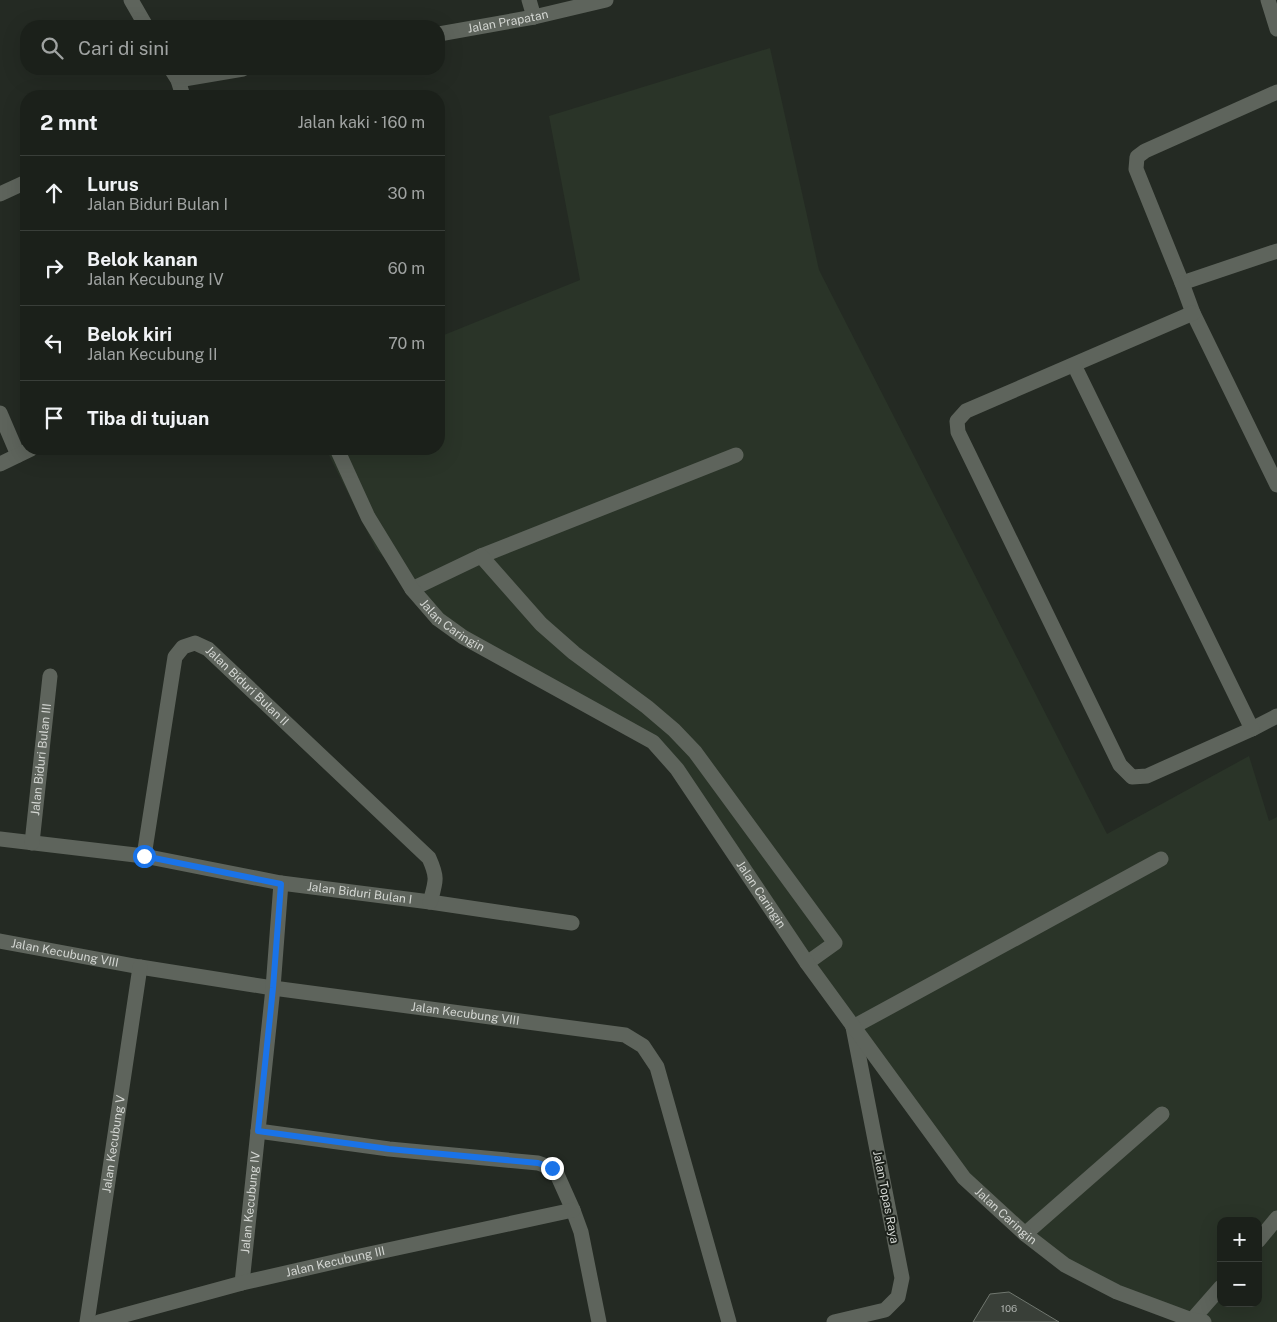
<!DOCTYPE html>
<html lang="id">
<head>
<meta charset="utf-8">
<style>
  :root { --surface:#1b201a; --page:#242823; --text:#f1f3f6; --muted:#a0a3a2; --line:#393e39 }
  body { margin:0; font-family:"Public Sans",sans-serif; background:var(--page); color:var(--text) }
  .controls { position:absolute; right:15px; bottom:15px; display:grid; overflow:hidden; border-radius:10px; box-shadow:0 5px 20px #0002 }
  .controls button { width:45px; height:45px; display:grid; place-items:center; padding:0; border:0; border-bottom:1px solid var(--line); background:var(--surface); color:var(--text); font:25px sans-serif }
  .stop { position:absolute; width:15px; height:15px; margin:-11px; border:4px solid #1a73e8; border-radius:50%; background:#fff }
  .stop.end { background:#1a73e8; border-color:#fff; box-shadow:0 1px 5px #0008 }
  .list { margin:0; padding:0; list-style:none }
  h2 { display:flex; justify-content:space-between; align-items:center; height:65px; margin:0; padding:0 20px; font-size:21px }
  h2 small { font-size:16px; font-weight:400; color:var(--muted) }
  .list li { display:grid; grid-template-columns:32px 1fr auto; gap:15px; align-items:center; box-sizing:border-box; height:75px; padding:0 20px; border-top:1px solid var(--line) }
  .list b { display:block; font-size:19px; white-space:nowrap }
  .list p { margin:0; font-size:16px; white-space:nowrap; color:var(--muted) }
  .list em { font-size:16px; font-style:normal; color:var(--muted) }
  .icon { flex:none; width:28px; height:28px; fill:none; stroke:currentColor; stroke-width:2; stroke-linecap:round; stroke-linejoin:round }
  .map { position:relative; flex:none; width:1277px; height:1322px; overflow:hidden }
  .search { position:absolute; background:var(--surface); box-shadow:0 5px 20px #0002; left:20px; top:20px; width:425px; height:55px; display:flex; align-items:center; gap:12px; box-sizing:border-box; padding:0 18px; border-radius:20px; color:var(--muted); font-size:19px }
  .panel { position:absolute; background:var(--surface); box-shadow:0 5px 20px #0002; left:20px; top:90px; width:425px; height:365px; border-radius:20px }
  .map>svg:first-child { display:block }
  .built { fill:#2a3428; fill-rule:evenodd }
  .building { fill:#393f38; stroke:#70776f }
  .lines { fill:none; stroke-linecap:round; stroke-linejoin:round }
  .lane { stroke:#5e645c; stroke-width:15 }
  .street { stroke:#5e645c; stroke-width:15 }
  .secondary { stroke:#5e645c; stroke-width:15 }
  .route { stroke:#1a73e8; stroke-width:6 }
  .labels { text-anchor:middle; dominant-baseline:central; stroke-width:4; stroke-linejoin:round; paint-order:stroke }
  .number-label { font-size:10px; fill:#acb0ac }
  .street-label { font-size:12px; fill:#d3d6d2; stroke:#1b201a }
</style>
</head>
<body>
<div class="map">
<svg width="1277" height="1322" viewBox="0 0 1277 1322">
  <rect width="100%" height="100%" fill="#242a23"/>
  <path class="built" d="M770,48L819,270L1107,834L1249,756L1269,821L1277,817V1322H1203L1188,1320L1067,1274L965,1183L655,736L460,639L376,549L326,449H439V337L580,280L549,116ZM1221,1221H1258V1303H1221Z"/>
  <path class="building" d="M1009,1292L1059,1322H973L990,1294Z"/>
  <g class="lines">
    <g class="lane">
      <path d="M529,0L534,17"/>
      <path d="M481,556L736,455"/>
      <path d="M412,589L481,556L541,624L574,653L647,707L674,730L695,752L835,943L807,963"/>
      <path d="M853,1027L1161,859"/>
      <path d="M1025,1234L1162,1114"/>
      <path d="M1258,1241L1277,1218"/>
      <path d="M1192,1320L1221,1287"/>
    </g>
    <g class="street">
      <path d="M1268,0L1277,29"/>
      <path d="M1277,92L1145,151L1137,157L1136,169L1182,283L1277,251"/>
      <path d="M0,194L26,182"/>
      <path d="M1182,283L1193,313L1277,485"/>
      <path d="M1193,313L966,411L957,421L958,432L1120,765L1132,777L1147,776L1252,729L1277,716"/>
      <path d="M1074,365L1252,729"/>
      <path d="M0,413L18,455"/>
      <path d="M0,464L31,449"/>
      <path id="s1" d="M0,839L144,856L281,883L430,902L572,923"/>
      <path id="s2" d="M32,843L50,676"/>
      <path id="s3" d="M144,856L175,657L183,647L195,643L208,649L429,858C438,878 436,881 430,902"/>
      <path id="s4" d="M0,941L140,967L273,988L625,1035L643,1046L657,1067L729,1322"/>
      <path d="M258,1131L389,1149L538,1163L552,1168L556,1172L573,1210L581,1232L599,1322"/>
      <path id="s5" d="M242,1283L273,988L281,883"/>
      <path id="s6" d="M87,1322L140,967"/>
      <path id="s7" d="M99,1322L242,1283L360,1256L573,1210"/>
      <path d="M834,1322L885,1310L898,1297L902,1278L853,1027"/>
    </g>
    <g class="secondary">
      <path d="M131,0L146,26"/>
      <path id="s8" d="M439,34L534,17L606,0"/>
      <path d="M171,69L178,80L183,96"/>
      <path d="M178,80L243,69"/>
      <path id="s9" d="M337,449L368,517L412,589L438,619L463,637L653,742L677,769L807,963L964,1178L1025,1234L1065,1265L1117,1292L1192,1320L1204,1322"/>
    </g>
  </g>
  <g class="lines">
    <path class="route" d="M144,856L281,884L273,988L258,1131L389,1149L538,1163L552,1168"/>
  </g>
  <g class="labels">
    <g class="number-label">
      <text x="1009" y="1308">106</text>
    </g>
    <g class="street-label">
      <text stroke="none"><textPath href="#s8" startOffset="70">Jalan Prapatan</textPath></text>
      <text stroke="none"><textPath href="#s9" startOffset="214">Jalan Caringin</textPath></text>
      <text stroke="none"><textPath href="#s3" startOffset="295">Jalan Biduri Bulan II</textPath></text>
      <text stroke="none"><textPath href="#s2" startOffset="84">Jalan Biduri Bulan III</textPath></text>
      <text stroke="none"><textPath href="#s1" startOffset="364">Jalan Biduri Bulan I</textPath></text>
      <text stroke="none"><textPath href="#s9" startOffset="634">Jalan Caringin</textPath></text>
      <text stroke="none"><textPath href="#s4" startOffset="66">Jalan Kecubung VIII</textPath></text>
      <text stroke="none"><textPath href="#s4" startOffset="471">Jalan Kecubung VIII</textPath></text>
      <text stroke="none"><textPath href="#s6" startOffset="180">Jalan Kecubung V</textPath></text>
      <text transform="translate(886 1197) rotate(79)">Jalan Topas Raya</text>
      <text stroke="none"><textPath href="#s5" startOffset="81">Jalan Kecubung IV</textPath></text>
      <text stroke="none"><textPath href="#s9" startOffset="1039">Jalan Caringin</textPath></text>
      <text stroke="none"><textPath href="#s7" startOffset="244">Jalan Kecubung III</textPath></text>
    </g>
  </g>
</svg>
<div class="controls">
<button>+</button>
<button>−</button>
</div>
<div class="stop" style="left:144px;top:856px"></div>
<div class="stop end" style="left:552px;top:1168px"></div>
<div class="search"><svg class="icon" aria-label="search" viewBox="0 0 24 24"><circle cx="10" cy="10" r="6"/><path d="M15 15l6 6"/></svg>Cari di sini</div>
<section class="panel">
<h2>2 mnt<small>Jalan kaki · 160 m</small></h2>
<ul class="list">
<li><svg class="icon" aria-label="ahead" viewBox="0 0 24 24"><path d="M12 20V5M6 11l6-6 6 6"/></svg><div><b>Lurus</b><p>Jalan Biduri Bulan I</p></div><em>30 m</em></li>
<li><svg class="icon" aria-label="right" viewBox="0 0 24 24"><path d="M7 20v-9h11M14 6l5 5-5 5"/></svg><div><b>Belok kanan</b><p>Jalan Kecubung IV</p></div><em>60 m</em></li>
<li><svg class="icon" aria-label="left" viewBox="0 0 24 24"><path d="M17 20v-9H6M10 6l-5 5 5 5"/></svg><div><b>Belok kiri</b><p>Jalan Kecubung II</p></div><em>70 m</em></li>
<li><svg class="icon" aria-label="arrive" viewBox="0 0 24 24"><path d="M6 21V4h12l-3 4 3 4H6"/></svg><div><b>Tiba di tujuan</b></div></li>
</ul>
</section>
</div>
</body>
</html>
